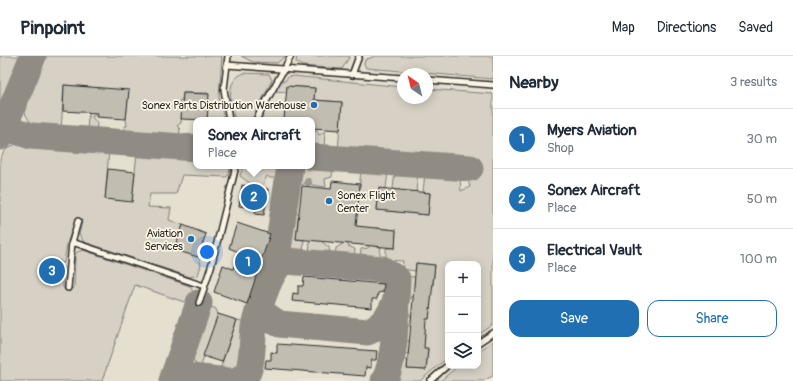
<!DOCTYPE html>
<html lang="en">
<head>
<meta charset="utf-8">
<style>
  :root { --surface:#fff; --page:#f2f2f3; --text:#1f2937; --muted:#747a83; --line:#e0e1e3; --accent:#1f6fb2 }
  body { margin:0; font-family:Pangolin,sans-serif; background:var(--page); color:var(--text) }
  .controls { position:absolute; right:12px; bottom:12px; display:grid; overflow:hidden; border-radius:8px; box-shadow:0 2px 10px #0003 }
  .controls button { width:36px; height:36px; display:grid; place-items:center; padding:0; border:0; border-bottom:1px solid var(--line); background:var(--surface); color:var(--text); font:20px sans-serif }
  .compass { position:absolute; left:397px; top:12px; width:36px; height:36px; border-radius:50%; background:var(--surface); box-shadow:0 2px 10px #0003; rotate:325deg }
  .you { position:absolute; left:207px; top:196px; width:14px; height:14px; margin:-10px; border:3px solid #fff; border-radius:50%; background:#1a73e8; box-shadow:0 0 0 6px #1a73e833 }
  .badge { display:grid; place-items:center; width:26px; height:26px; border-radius:50%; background:var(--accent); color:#fff; font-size:13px; font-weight:700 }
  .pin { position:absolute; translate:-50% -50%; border:2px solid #fff; box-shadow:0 1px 4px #0006 }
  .popup { position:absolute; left:193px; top:61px; width:122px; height:52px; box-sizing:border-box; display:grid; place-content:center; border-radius:8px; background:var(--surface); filter:drop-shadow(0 1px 3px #0005); font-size:13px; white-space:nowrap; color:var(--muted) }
  .popup b { font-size:15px; color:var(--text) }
  .popup::after { content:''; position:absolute; left:50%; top:100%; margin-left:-8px; border:8px solid transparent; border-top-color:var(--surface) }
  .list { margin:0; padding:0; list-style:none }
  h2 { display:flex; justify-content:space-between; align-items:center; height:52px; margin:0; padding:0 16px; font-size:17px }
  h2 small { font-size:13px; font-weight:400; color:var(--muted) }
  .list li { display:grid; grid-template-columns:26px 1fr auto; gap:12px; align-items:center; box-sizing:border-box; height:60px; padding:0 16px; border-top:1px solid var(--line) }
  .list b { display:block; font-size:15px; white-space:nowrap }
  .list p { margin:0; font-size:13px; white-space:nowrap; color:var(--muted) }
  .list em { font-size:13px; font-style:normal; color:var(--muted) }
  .actions { display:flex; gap:8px; padding:12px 16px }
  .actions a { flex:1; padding:9px 0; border:1px solid var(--accent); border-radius:12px; text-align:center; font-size:14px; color:var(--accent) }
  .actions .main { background:var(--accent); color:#fff }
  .icon { flex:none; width:22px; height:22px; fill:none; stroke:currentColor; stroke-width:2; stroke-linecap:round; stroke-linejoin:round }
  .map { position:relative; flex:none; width:493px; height:325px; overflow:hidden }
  header { display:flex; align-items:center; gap:24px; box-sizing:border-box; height:56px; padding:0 20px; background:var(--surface); border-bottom:1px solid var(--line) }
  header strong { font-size:19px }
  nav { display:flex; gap:22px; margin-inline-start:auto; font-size:14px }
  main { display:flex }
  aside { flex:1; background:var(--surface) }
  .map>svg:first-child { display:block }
  .built { fill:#e5dfd0; fill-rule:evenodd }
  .green { fill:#d6d1c4; stroke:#807e78 }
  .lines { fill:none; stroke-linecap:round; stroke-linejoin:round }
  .taxiway { stroke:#908c84; stroke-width:27 }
  .building { fill:#c2bdb1; stroke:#2b2b2b }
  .lane-casing { stroke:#2b2b2b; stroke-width:8 }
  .lane { stroke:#fcf5e5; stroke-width:5 }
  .tree { fill:#9d9990 }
  .poi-dot { fill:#1f6fb2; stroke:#fcf5e5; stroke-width:1.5 }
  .labels { text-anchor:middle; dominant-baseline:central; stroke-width:3.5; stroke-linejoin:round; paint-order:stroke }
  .poi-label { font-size:11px; fill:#2b2b2b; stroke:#fcf5e5; text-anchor:end }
</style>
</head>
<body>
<header>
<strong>Pinpoint</strong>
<nav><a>Map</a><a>Directions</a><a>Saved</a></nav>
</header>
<main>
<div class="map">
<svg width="493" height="325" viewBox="0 0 493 325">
  <rect width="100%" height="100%" fill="#f4edde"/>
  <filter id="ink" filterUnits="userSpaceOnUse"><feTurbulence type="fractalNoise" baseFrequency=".025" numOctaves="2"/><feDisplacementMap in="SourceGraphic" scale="8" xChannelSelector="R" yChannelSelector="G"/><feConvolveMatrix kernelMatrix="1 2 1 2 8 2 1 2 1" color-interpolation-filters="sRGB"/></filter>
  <g filter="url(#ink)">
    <path class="built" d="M0,0H493V320L483,325H0ZM403,18H427V42H403ZM196,64H312V110H196ZM448,208H478V310H448Z"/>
    <g class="green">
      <path d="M0,0H24L0,60Z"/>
      <path d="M41,0H222L219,41L224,64H209L207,62L208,37H183L182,44H180L179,48L182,51L181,67L177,70L180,73L179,83L124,78L125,70H127L126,63L129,34L95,55V59L92,61L97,67L96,77L87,76L88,61L91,54V31L64,29L61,74C41,72 27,72 23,49Z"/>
      <path d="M241,0H286L277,7L253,6Z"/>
      <path d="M297,0H350L342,13L302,10L296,6Z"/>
      <path d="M375,0H493V23L366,12L364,8L365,4Z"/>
      <path d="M244,17L269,18L272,24L252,64H235C231,48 224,25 244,17Z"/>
      <path d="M293,20L403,31V42H427V33L493,38V269L478,279V208H448V301L420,325H393L395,303L408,304L407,313L426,314L428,293L409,291L408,298L396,297V278L404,279L409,286L424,287L425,268L411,267L405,273L397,272L399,252L407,253L411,261L429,263L431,241L413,240L407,247H399L401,220L415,221L414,229L433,230L435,209L416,207L415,215L402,213L403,205L386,204V192H395L396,174L375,172L373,190L381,191L379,204L360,203L361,193L368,192L369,190L371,172L350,170L348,190L355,193L354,202L335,200L336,192L344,187L347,161H357L361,113L388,115L386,133L379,132L377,154L398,156L400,134L393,133L395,115L418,117L416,136L409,135L407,157L428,159L430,137L423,136L425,117L457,120L460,122L461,135L470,131L467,121H473V105L338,94L342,46L314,44L315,32L287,30V36L275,35L281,25H285L288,21Z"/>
      <path d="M268,52L285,53L284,64H259Z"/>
      <path d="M317,74L319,79L325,75L324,93H312V75Z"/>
      <path d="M22,87L109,94L105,143L132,145L137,96L196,100V110H230L229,119L226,121L182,119L176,138H150L148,151L171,152L169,164L183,169L176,187L177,188L176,193L198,201C203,208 200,212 198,219L190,221L84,186L79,178L82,167L80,163L75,164L67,188L64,207H59V205L46,204L45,219L52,220V222L56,223L57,220H59V211H63V232H74L75,199L77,196L83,194L190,230C194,235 192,239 190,246L187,247L135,229L102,325H0V103C4,93 12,88 22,87Z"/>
      <path d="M312,109L333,111L332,121L325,123L326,131L312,129L310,124L304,128L292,130L294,115L297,110Z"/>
      <path d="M243,110H282V122H270L267,120L262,130L251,128L240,120Z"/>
      <path d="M287,155L301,158L298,161L296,183L304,184L303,198L286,196L282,191Z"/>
      <path d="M324,164L323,187L329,191L330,200L309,199L310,184Z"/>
      <path d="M206,248L216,253L218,258L200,313C182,299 200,266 206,248Z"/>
      <path d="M237,264L247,266L242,310C238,318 228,318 220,318L219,316Z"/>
      <path d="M493,285V320L483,325H440L458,310H478V296Z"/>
    </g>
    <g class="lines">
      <g class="taxiway">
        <path d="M4,71L31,80L196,92"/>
        <path d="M0,81L33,0"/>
        <path d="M312,101L470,112"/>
        <path d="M275,214L290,110"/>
        <path d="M260,250L263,257L279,268L368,276L382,267L390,257L396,244"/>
        <path d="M174,319L228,325"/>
        <path d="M172,325L199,247"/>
        <path d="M234,325L240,323L248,316C254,300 251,283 255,266C258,254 273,205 286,205L382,213L397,223C395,251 397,302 384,325"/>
      </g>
    </g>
    <g class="building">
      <path d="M64,29L129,34L126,63L96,61L97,57L63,55Z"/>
      <path d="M287,30L315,32L314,44L342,46L340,74L312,72V64H284Z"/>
      <path d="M183,37L209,38L207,64L181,63Z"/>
      <path d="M108,113L135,116L132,146L105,143Z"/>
      <path d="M332,125L360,128L356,170L396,174L395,192L296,183L302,130L331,133Z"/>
      <path d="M242,129L268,133L264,159L255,158L256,152L239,150Z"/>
      <path d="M379,132L430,137L428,159L377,154Z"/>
      <path d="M237,167L270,178L247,248L214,236L223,209L233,213L239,196L229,192Z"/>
      <path d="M183,169L206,178L198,201L175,194L177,188H176Z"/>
      <path d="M46,204L60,205L59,220L45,219Z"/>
      <path d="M416,207L435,209L429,263H426L424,292H428L426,314L407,313Z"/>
      <path d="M304,221L384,228L383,236L378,237L377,243H372V252L292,245L293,237L298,238V230H303Z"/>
      <path d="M218,258L237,264L222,306L203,300Z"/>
      <path d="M277,288L377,295L376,304H371V312L366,311L365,320L265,312L266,304H271V296L277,297Z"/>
    </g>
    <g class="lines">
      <g class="lane-casing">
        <g id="lane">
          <path d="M228,0L224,33L229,64"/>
          <path d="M227,9L403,22"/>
          <path d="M352,19L359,0"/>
          <path d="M427,24L493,29"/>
          <path d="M256,64L291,0"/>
          <path d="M72,186L204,230"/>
          <path d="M68,232L72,186L78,165"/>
          <path d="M199,247L211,211L236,110"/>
          <path d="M478,287L493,277"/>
          <path d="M430,325L448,309"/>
        </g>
      </g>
      <use href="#lane" class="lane"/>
    </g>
    <circle class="tree" cx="308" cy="126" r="4"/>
  </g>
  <g class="poi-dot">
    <circle cx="314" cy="49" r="4"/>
    <circle cx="329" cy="145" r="4"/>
    <circle cx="191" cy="183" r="4"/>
  </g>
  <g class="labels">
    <g class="poi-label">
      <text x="306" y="49">Sonex Parts Distribution Warehouse</text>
      <text x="337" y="139" text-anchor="start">Sonex Flight<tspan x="337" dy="13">Center</tspan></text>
      <text x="183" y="177">Aviation<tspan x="183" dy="13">Services</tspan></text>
    </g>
  </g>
</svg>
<div class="controls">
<button>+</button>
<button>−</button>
<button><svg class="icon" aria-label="layers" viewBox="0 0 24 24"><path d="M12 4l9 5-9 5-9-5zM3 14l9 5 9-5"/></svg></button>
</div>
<svg class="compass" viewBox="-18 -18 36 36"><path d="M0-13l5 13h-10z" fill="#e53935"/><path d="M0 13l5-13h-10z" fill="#747a83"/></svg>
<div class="you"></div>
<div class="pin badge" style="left:248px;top:206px">1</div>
<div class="pin badge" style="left:254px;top:141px">2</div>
<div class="popup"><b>Sonex Aircraft</b>Place</div>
<div class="pin badge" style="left:52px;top:215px">3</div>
</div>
<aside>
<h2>Nearby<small>3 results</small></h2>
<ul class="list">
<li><span class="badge">1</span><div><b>Myers Aviation</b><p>Shop</p></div><em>30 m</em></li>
<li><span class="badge">2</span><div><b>Sonex Aircraft</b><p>Place</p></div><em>50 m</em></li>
<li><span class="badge">3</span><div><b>Electrical Vault</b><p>Place</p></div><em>100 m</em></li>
</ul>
<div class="actions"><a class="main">Save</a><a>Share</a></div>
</aside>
</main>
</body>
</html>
